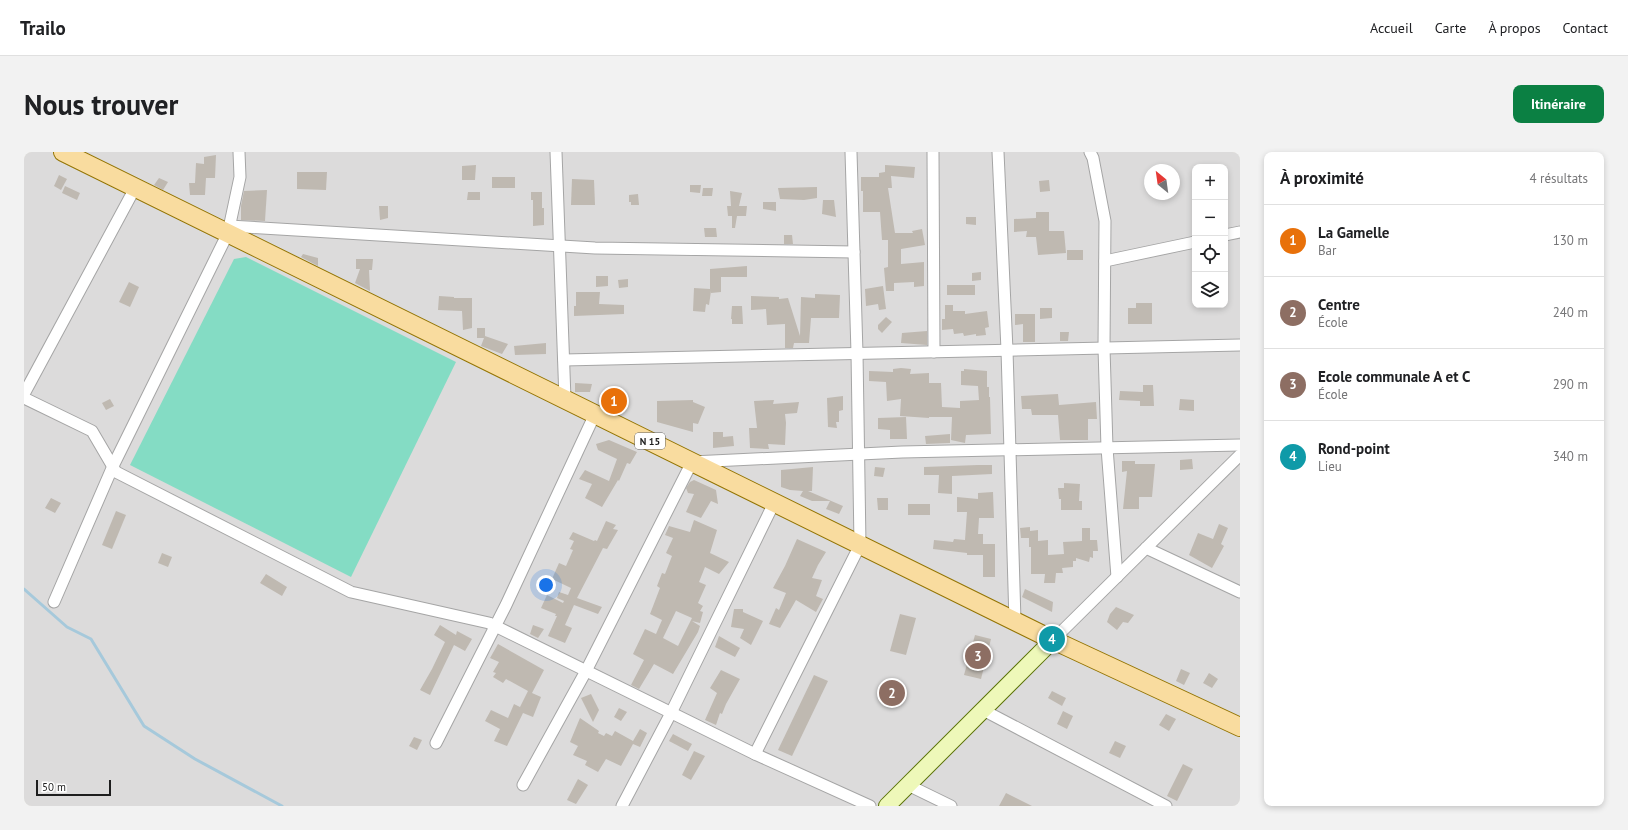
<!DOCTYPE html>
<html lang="fr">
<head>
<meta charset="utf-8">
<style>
  :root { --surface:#fff; --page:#f2f2f2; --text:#202124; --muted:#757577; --line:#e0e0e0; --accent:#0b8043 }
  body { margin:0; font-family:"PT Sans",sans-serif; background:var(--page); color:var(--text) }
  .controls { position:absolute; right:12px; top:12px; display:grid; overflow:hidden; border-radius:8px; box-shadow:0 2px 6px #0003 }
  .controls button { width:36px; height:36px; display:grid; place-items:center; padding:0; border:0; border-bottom:1px solid var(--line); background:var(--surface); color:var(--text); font:20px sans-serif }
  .compass { position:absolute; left:1120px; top:12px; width:36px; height:36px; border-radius:50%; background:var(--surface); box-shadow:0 2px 6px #0003; rotate:331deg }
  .scale { position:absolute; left:12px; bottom:10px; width:75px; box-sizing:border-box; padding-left:4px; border:2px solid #1e1e1e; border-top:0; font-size:11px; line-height:14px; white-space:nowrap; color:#1e1e1e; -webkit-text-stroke:3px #fff; paint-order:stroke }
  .you { position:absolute; left:522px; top:433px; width:14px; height:14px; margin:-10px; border:3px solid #fff; border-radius:50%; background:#1a73e8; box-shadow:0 0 0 6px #1a73e833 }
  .badge { display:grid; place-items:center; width:26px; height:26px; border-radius:50%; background:var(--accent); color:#fff; font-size:13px; font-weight:700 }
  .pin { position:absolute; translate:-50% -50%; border:2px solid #fff; box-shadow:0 1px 4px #0006 }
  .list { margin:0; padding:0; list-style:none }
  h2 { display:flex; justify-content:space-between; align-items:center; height:52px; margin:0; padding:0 16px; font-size:17px }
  h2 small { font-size:13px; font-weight:400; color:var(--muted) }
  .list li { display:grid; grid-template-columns:26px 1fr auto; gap:12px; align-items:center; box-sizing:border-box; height:72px; padding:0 16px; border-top:1px solid var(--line) }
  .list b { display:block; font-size:15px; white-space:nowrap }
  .list p { margin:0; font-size:13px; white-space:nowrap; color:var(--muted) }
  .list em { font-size:13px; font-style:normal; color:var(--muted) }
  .icon { flex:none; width:22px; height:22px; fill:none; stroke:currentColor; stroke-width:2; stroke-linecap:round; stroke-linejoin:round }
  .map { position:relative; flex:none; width:1216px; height:654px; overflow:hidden; border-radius:8px }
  header { display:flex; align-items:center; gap:24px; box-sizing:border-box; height:56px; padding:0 20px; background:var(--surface); border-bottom:1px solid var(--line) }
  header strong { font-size:19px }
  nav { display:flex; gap:22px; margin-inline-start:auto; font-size:14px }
  .intro { display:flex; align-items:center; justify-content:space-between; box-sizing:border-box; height:96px; padding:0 24px }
  h1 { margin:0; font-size:28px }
  .button { padding:10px 18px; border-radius:8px; background:var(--accent); color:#fff; font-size:14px; font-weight:700 }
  main { display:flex; gap:24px; padding:0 24px }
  aside { flex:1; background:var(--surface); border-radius:8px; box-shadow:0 2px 6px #0003 }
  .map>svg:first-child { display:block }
  .residential { fill:#dcdbdb; fill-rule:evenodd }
  .pitch { fill:#84dcc4 }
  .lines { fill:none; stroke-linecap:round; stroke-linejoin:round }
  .stream { stroke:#a6c9db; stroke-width:3 }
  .building { fill:#bfb9b1; fill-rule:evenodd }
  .street-casing { stroke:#a5a5a5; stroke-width:13 }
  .secondary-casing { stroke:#5b7308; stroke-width:18 }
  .primary-casing { stroke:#947504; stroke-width:20 }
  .street { stroke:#fff; stroke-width:11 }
  .secondary { stroke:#eef8b9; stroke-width:16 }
  .primary { stroke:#f9dc9f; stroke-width:18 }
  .labels { text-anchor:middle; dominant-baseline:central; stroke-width:4; stroke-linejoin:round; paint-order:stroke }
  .shield { fill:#fff; stroke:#626262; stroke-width:1 }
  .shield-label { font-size:10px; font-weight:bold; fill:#1e1e1e }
</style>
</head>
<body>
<header>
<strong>Trailo</strong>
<nav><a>Accueil</a><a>Carte</a><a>À propos</a><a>Contact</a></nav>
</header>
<div class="intro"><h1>Nous trouver</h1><a class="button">Itinéraire</a></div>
<main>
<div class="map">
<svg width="1216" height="654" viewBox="0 0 1216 654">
  <rect width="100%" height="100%" fill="#efede4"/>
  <path class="residential" d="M0,0H1216V654H0ZM1171,15H1201V153H1171ZM1126,18H1150V42H1126Z"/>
  <path class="pitch" d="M222,105L432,210L327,425L106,313L210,107Z"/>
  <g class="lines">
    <path class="stream" d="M0,437L43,475L67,487L120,574L171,607L258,654"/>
  </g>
  <g class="building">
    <path d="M192,3L191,26H182L181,43H166L165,31H171L172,11L180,12V5Z"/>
    <path d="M452,13L451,28H438V14Z"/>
    <path d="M861,13L891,15L890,26L867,24L868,36H864L871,81H889L888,79L898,77L901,93L877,97V112L900,110V134L890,135V130L870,131V139H862L860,116L864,115V88H858L856,60H839V39H837V25H855V21L861,20Z"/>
    <path d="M273,20H303L302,38L273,37Z"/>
    <path d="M35,23L43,27L37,38L30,34Z"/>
    <rect x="468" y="25" width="23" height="11"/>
    <path d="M135,26L144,30L139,38L130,33Z"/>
    <path d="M548,27L570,28L571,53H547Z"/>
    <path d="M1025,28L1026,39L1016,40L1015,29Z"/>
    <path d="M666,33H677L676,41L666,40Z"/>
    <path d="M41,34L56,41L53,48L38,41Z"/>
    <path d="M793,35V46L780,48L756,47L754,36Z"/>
    <path d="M679,36H689L688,44H678Z"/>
    <path d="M243,38L241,69L217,68V54L220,39Z"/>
    <path d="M706,39L718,41L715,54H723L722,64H713L711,76H708V64H704L703,54H707Z"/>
    <path d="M444,40H456V48H443Z"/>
    <path d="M507,40H518V56H520V73L509,74V48H507Z"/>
    <path d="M614,42L615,53H607V50H605V43Z"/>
    <path d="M799,48H810L812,65L798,62Z"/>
    <path d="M739,50H752V59L739,57Z"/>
    <path d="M355,54H364V66L356,68Z"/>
    <path d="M1012,60H1025V79H1040L1042,101L1014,103L1012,85H1002L1003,79L990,80V67L1012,66Z"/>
    <path d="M942,65H952V73L942,72Z"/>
    <path d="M680,76H692L693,85H681Z"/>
    <path d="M760,83H768L769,92H760Z"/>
    <rect x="1043" y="98" width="16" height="10"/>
    <path d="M279,102L294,106V114L277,105Z"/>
    <path d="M332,107H349L348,118H345L346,139L331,131L336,117H332Z"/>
    <path d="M723,114V125H697V140L687,141V139L685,153L682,152L681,160L669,159L670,136L686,137V117Z"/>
    <path d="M957,120V128L948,129V121Z"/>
    <path d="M572,124H584V134L572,135Z"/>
    <path d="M604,127V135L595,136L594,128Z"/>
    <path d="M105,130L115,135L106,155L95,150Z"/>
    <rect x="923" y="133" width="28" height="10"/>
    <path d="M859,134L862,157L855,158L854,152L842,154L841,137Z"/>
    <path d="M552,140H576L575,152L600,153V162L550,164V154H552Z"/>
    <path d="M791,142L816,143L815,166H787L785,191H770L769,196H761V172L743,173L742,157L727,158V144L755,145V147L764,146L776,184L777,145L791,146Z"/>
    <path d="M415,144L430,145V146H448V176L439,178L438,159L414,158Z"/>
    <path d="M1112,151H1128V172H1104V156H1112Z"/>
    <path d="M921,153H929V159H941V162L963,159L965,175L961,176L962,183L952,184V182L940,184L939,181L930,182L929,177L918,178V167H921Z"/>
    <path d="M708,154H718L719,172H708V167H707Z"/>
    <path d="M1016,156H1028V166L1016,167Z"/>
    <path d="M991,162H1011V190H999V172L991,173Z"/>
    <path d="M862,165L868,170L858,181L854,177V173Z"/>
    <path d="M453,176H461V184L484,192L478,202L457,194L460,186H453Z"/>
    <path d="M903,179V193L877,191L878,181Z"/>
    <path d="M1036,180H1045L1044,189H1036Z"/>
    <path d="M522,191V202L491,203L490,194Z"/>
    <path d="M877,216L887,217L886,222L905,221V231H917L918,255L936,256V249L955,248L954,234L937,233V219H940V217L963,219V235H965V245H966L967,282L942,283L941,291L927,288L928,265H905V266L876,264L877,247L863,249L862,230L845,229V219L869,220V217Z"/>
    <path d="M551,231L568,232L566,240H551Z"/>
    <path d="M1119,233H1129L1130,254H1116V249L1095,248L1096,239L1119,240Z"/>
    <path d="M1034,242L1035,253L1072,250L1073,267H1064V288H1036L1034,263H1008L1007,257H998L997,244Z"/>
    <path d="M819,244V258L815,259V270H812L813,276L804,275L803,246Z"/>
    <path d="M86,247L90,254L82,258L78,251Z"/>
    <path d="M1156,247L1170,248V259L1155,258Z"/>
    <path d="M669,248V250L681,255L674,272L669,271V280L633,270V249Z"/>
    <path d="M750,248L749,252L775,250L773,261L761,262L762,271L761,293L744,292L745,297L726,296L725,276H733L730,249Z"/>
    <path d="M882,265L883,287H866V278L854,277V266Z"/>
    <path d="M689,280H699V285L709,284L710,294L689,296Z"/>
    <path d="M926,282V291L902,292L901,284Z"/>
    <path d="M585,288L613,300L606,312L603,311L595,329L594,328L578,355L561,346L568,332L555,327L561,318L585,329L593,307L574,298L572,292Z"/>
    <path d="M1168,307L1169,317L1156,318V308Z"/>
    <path d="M1098,309H1111V312H1131L1128,345H1115V357H1099L1103,319L1098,320Z"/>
    <path d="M954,313H968V322L928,324V342L914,341L915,323H900V315Z"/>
    <path d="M789,315L788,339H784L819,354L815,362L802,357L806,349H788L776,344L779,339L766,338L757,335V318Z"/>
    <path d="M851,315L861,316L859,325L850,324Z"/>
    <path d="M670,328L692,338L694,352L687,349L677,366L662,360L670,342L664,341L662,336L666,330Z"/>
    <path d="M1040,331L1056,332L1055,349H1058V358H1037V347H1035L1034,336H1040Z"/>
    <path d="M969,340L970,366H955L954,382H959V392H971V425H959V403H943V401L909,397L910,388L929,390L930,387L941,388L943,360H933V345L954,347V341Z"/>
    <path d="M27,346L37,351L31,361L21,356Z"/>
    <path d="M853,346H864V358H854Z"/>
    <rect x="884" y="352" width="22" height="11"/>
    <path d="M92,359L102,363L88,397L78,393Z"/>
    <path d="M670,368L693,378L686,401L705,410L695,422L681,415L675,430L682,433L674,451L679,454L676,459L679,460L676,471L668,469L676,474L674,480L649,522L630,512L615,537L607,533L620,508L609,502L621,477L632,482L638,468L626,462L636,436L633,434L638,421L641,422L648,404L642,401L649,386L641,383L645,374L666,380ZM652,459L668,466L654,494L639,486Z"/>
    <path d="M582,369L592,373L589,377L594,378L583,397L579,396L553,446L578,455L574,462L550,453L541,473L548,476L541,491L524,484L533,464H531L532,462L517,456L523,443L539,451L540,449L533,446L535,440L544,443L547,436L528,427L535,411L542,414L549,398L546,397L550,389L545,387L549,380L570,389L571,388L573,389Z"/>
    <path d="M1195,372L1204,376L1197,392L1200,394L1188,416L1165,403L1174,381L1189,387Z"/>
    <path d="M1006,375V379L1014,378V389L1024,388V403L1040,402L1039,390L1058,389V376H1066V388H1073L1074,399H1069V406L1066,405L1065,410L1052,406V409H1049V415L1038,416L1039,421H1032L1031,431H1020L1021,422H1007V395H1005V386H997L996,376Z"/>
    <path d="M773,387L802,400L794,413L788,426L798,428L792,444L799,447L792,460L772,448L756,476L745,472L752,456L755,458L762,441L749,436L761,414Z"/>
    <path d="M138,401L148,405L144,415L134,411Z"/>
    <path d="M242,422L263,435L258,444L236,431Z"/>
    <path d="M1001,437L1029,450L1028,460L998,445Z"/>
    <path d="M1092,455L1110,463L1104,471L1099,470L1093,478L1083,470L1086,462Z"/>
    <path d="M710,457H719V460L739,469L727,493L716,486L720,477L707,475Z"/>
    <path d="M876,462L892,466L882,503L866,499Z"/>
    <path d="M416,473L432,483L433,479L448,487L441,499L430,493L406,543L396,538L408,517L421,490L410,483Z"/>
    <path d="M509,473L520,477L514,486L506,482Z"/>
    <path d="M951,483L967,487L957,527L940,523Z"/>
    <path d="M695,484L716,496L711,505L691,495Z"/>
    <path d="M474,492L520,518L508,541L517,545L509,565L499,561L483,594L470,589L476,577L461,569L467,558L484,566L490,552L496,555L504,539L482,527L479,531L469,525L472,521L469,520L475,510L466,506Z"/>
    <path d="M1157,517L1166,521L1160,533L1152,529Z"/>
    <path d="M697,518L716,527L702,552L698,562L696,561L692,573L681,568L693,541L686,536Z"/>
    <path d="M1185,521L1194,527L1188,536L1179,531Z"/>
    <path d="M790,523L804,529L768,604L754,598Z"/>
    <path d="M1028,539L1042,546L1038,554L1024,546Z"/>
    <path d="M567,542L575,558L569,570L557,546Z"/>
    <path d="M595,556L603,560L597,569L590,565Z"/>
    <path d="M1039,559L1049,564L1043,577L1033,572Z"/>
    <path d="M1142,562L1152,567L1145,579L1135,573Z"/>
    <path d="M556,566L575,579L574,581L580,584L582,581L588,584L591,579L609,589L616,577L623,581L616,595L609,592L597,614L582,607L574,620L561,613L563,609L549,603L554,594L546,590Z"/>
    <path d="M649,582L668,592L664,599L645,589Z"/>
    <path d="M390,585L398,588L393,598L385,594Z"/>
    <path d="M1091,589L1102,594L1096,606L1085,601Z"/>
    <path d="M670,599L681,604L667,628L658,623Z"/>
    <path d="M1159,612L1169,617L1153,649L1143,644Z"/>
    <path d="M554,627L564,633L552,652L543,648Z"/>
    <path d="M982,641L1008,654H975Z"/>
  </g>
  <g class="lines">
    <g class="street-casing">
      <g id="street">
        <path d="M532,0L541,247"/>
        <path d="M909,0L910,200"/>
        <path d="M974,0L983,198L991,469"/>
        <path d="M1066,0L1069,6L1081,69L1080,196L1083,296L1093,425"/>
        <path d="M205,74L571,96L830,100"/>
        <path d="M1201,83L1216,80"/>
        <path d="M1081,109L1171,90"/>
        <path d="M540,208L1216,193"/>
        <path d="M0,242L111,36"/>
        <path d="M0,246L68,279L92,320L327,440L465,471L731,602L846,654"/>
        <path d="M1122,396L1216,440"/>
        <path d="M30,450L89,314L204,81L216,25L215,0"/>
        <path d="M1029,488L1216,303"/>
        <path d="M959,558L1142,654"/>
        <path d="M412,591L482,453L571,262"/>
        <path d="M731,602L836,393L833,201L827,0"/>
        <path d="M499,633L562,519L668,310L878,300L1216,293"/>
        <path d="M884,633L927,654"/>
        <path d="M598,654L647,561L750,351"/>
      </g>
    </g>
    <g class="secondary-casing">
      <path id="secondary" d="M863,654L1029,488"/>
    </g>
    <g class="primary-casing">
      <path id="primary" d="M39,0L1029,488L1216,575"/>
    </g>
    <use href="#street" class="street"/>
    <use href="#secondary" class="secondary"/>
    <use href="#primary" class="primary"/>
  </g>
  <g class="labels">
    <rect class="shield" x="611" y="281" width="30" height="16" rx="3"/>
    <g class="shield-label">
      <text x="626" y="289">N 15</text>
    </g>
  </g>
</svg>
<div class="controls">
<button>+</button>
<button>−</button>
<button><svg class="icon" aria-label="locate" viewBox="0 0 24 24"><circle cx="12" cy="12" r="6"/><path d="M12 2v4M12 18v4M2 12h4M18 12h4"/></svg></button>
<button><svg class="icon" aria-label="layers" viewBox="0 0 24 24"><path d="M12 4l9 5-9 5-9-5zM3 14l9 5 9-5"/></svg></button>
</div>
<svg class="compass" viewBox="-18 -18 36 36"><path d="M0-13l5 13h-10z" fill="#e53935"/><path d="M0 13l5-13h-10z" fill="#757577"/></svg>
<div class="scale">50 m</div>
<div class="you"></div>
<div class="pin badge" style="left:590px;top:249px;background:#e8710a">1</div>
<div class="pin badge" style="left:868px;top:541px;background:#8d6e63">2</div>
<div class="pin badge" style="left:954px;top:504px;background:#8d6e63">3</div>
<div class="pin badge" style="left:1028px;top:487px;background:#0f9aa8">4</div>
</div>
<aside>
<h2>À proximité<small>4 résultats</small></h2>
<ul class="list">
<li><span class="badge" style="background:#e8710a">1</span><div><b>La Gamelle</b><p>Bar</p></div><em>130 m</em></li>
<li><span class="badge" style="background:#8d6e63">2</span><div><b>Centre</b><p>École</p></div><em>240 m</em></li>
<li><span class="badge" style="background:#8d6e63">3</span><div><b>Ecole communale A et C</b><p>École</p></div><em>290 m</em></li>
<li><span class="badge" style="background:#0f9aa8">4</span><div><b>Rond-point</b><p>Lieu</p></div><em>340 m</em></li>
</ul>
</aside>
</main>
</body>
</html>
